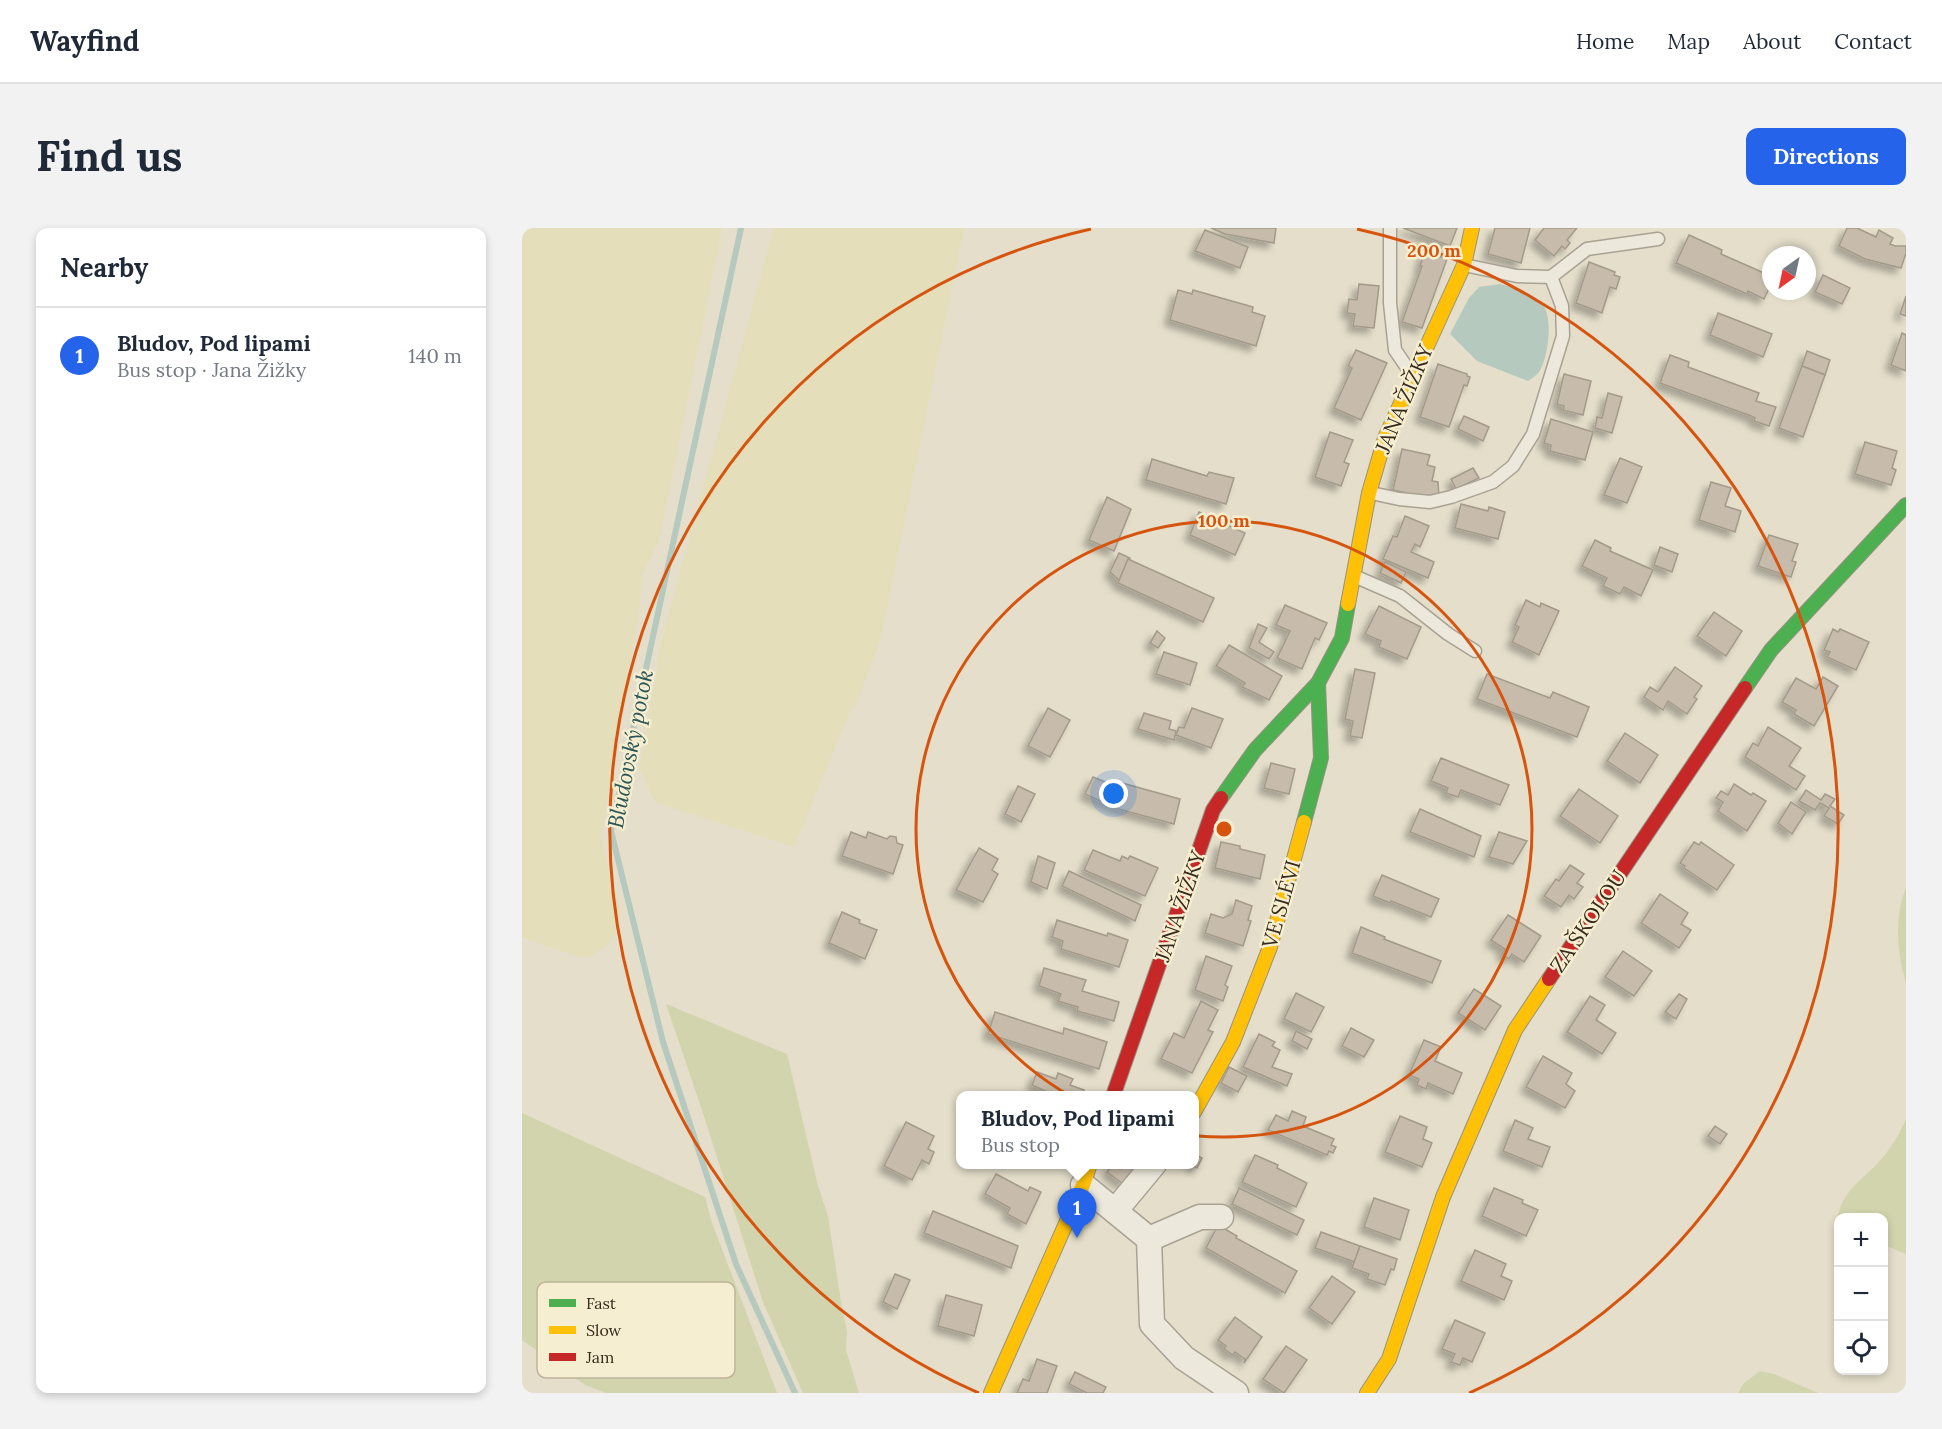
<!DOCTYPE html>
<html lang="en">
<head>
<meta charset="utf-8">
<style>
  :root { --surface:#fff; --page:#f2f2f3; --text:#1f2937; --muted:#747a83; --line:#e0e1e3; --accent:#2563eb }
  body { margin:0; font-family:Lora,serif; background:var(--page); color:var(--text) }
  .controls { position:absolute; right:18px; bottom:18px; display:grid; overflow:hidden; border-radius:12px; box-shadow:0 3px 9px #0003 }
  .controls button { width:54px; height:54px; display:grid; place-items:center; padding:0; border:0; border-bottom:2px solid var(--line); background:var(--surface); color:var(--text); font:30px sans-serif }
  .compass { position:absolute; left:1240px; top:18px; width:54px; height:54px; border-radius:50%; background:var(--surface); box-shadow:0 3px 9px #0003; rotate:213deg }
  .you { position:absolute; left:592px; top:566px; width:21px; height:21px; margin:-15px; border:4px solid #fff; border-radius:50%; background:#1a73e8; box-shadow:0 0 0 9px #1a73e833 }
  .badge { display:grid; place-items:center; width:39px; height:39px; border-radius:50%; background:var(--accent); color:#fff; font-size:20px; font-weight:700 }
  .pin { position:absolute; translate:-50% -50px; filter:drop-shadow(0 2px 3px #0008) }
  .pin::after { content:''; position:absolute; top:32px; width:21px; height:18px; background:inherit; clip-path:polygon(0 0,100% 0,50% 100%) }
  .popup { position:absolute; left:434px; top:863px; width:243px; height:78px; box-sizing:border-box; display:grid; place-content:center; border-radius:12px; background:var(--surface); filter:drop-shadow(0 2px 4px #0005); font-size:20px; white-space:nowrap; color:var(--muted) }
  .popup b { font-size:22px; color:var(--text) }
  .popup::after { content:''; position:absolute; left:50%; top:100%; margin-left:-12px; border:12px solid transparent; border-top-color:var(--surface) }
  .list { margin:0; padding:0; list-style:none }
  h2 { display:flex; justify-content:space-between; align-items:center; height:78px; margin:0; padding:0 24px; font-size:26px }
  h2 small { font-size:20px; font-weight:400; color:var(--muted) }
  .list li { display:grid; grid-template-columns:39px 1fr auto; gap:18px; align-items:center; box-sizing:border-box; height:96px; padding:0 24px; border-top:2px solid var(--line) }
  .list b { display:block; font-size:22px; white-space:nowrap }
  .list p { margin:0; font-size:20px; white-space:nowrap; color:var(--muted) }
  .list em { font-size:20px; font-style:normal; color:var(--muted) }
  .icon { flex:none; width:33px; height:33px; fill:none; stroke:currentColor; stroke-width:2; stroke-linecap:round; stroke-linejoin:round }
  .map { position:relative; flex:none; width:1384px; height:1165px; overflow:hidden; border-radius:12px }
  header { display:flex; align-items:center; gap:36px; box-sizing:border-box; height:84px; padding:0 30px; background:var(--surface); border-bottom:2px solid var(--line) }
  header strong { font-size:28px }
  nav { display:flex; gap:33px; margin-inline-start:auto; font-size:21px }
  .intro { display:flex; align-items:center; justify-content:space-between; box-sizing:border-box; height:144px; padding:0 36px }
  h1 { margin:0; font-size:42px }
  .button { padding:15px 27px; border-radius:12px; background:var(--accent); color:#fff; font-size:21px; font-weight:700 }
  main { display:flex; gap:36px; padding:0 36px }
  aside { flex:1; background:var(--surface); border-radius:12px; box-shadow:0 3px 9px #0003 }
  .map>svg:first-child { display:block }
  .farmland { fill:#e4dfba }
  .green { fill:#d1d4ac }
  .water { fill:#b6c9bf }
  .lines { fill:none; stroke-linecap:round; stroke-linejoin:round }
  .stream { stroke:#b6c9bf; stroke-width:6 }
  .building { fill:#c7bcab; stroke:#a49a8a; stroke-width:1.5; filter:url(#shadow) }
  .lane-casing { stroke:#a9a294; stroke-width:15 }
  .street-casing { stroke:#a9a294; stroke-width:27 }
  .fast-casing { stroke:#989284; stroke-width:16 }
  .slow-casing { stroke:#989284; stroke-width:16 }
  .jam-casing { stroke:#989284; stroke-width:16 }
  .lane { stroke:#ece8dc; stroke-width:12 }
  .street { stroke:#ece8dc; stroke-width:24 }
  .fast { stroke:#4caf50; stroke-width:14 }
  .slow { stroke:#ffc107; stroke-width:14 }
  .jam { stroke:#c62828; stroke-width:14 }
  .ring { fill:none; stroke:#d6540e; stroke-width:3 }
  .labels { text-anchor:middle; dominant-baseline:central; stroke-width:5; stroke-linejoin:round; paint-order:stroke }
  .street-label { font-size:21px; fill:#372b1d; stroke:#f6eed0 }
  .water-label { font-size:22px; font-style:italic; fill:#2c5657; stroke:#f6eed0 }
  .key { fill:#f6eed0; stroke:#bdb49a; stroke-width:1.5 }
  .key-label { font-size:16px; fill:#372b1d }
  .centre { fill:#d6540e; stroke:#f6eed0; stroke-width:3 }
  .ring-label { font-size:18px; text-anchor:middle; font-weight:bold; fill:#d6540e; stroke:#f6eed0; stroke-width:5; stroke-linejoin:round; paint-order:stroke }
</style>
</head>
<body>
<header>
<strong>Wayfind</strong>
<nav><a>Home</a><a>Map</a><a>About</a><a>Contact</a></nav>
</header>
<div class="intro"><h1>Find us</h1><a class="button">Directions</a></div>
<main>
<aside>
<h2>Nearby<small></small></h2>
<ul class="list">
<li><span class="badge">1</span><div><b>Bludov, Pod lipami</b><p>Bus stop · Jana Žižky</p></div><em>140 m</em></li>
</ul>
</aside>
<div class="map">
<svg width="1384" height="1165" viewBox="0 0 1384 1165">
  <defs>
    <filter id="shadow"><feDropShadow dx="-5.5" dy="5.5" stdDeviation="3" flood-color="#0004"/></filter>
  </defs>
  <rect width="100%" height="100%" fill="#e4deca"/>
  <g class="farmland">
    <path d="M0,0H200L137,313L120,346L118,375L79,610L88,650L99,685L93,707L82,720L67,729L53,728L0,709Z"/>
    <path d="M252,0H442L358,413L333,479H330L272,619L133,574L118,541L139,415Z"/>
  </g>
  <g class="green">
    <path d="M1384,660V755C1375,725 1372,690 1384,660Z"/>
    <path d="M144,776L265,826L296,958L306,988L318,1068L325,1104L324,1122L337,1165H281L241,1074L180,882Z"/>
    <path d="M0,885L183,969L190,995L255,1165H84L63,1157L0,1112Z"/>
    <path d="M1384,891V1026L1362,1017V990H1316V1001L1314,1000C1317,966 1334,957 1356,935C1368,922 1377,907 1384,891Z"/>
    <path d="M1238,1143L1252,1146L1296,1165H1216L1221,1156Z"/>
  </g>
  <path class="water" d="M978,56C992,60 1010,64 1020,76C1032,89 1026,131 1017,144C1014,148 1009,151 1006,153L955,133L928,106L947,70L957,59Z"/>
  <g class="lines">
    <path class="stream" d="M219,0L89,603L141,814L214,1036L273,1165"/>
  </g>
  <g class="building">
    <path d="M689,0H754L752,15L703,6Z"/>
    <path d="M881,0H935L928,18Z"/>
    <path d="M973,0H1008L999,35L966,26Z"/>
    <path d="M1022,0H1055L1045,12L1048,15L1043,21L1040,18L1032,28L1013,12Z"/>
    <path d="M1325,0H1335L1354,9L1357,2L1371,10L1368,16L1373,18H1384V25L1379,40L1343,31L1317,18Z"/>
    <path d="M683,2L726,19L718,40L673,23Z"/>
    <path d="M1167,7L1200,22L1199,26L1249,48V56L1242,71L1226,63L1225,66L1154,35Z"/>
    <path d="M903,23L925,31L900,100L880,94L900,38H898Z"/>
    <path d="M1067,34L1093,44L1092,47L1098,49L1094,61L1088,59L1080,85L1054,75Z"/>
    <path d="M1301,47L1328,60L1320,76L1293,64Z"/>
    <path d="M837,56L857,58L852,100L831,98L833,86L825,85L827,71L835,72Z"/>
    <path d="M656,62L670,66L671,62L731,79L730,84L743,88L734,118L648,92Z"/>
    <path d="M1384,68V88L1378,86Z"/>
    <path d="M1196,85L1250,106L1241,129L1188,107Z"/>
    <path d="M1380,105L1384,107V143L1369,137Z"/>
    <path d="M834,122L865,135L839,192L812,180L830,140L826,138Z"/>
    <path d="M1285,123L1308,132L1303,147L1280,138Z"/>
    <path d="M1148,127L1167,134L1166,139L1237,165L1234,173L1254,179L1247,198L1232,193L1233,190L1229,188L1138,155Z"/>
    <path d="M916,136L945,146V148L948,149L945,158L942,157L927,199L898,189Z"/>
    <path d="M1280,138L1303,147L1281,209L1257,200Z"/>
    <path d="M1042,146L1069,153L1061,187L1041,182L1042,178L1035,176Z"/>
    <path d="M1086,165L1100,169L1090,205L1073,200L1075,189L1080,190Z"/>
    <path d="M942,188L967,199L961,213L936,201Z"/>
    <path d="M1029,191L1071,204L1063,232L1028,223L1029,217L1022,215Z"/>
    <path d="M808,204L831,212L822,234L827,236L819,258L793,249Z"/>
    <path d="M1343,214L1375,223L1370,240L1374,242L1369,257L1333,246Z"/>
    <path d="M880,221L908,227L905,237L913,239L910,253L916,254L917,268H899L871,262Z"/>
    <path d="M1098,230L1120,239L1105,275L1082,267Z"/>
    <path d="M630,231L685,248L687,244L712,250L704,276L624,252Z"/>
    <path d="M951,240L957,250L934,261L929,251Z"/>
    <path d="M1189,254L1209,260L1203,278L1219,283L1213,304L1177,292Z"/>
    <path d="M585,269L609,281L592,323L567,312Z"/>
    <path d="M939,276L966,283L967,279L983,284L976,311L933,300Z"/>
    <path d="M677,284L723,305L713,327L668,307Z"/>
    <path d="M883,288L907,298L898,319L893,316L889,324L912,334L906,350L861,331L871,308L875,309Z"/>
    <path d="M1247,307L1276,316L1270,333L1274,334L1269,349L1236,338Z"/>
    <path d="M1073,312L1089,320L1088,323L1131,342L1119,368L1102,359L1098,366L1081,358L1085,350L1060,338Z"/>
    <path d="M1138,319L1156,326L1150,344L1132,337Z"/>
    <path d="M597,325L608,330L597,352L588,344Z"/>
    <path d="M606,331L692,370L681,394L596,355Z"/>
    <path d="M863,334L884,344L879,355L858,345Z"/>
    <path d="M1004,372L1018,379L1019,375L1037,383L1017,427L990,414L997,399L993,397Z"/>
    <path d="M763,377L805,395L797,412L793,410L780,441L755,430L768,403L754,397Z"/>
    <path d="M857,378L899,399L885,431L857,419L859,413L843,406Z"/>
    <path d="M1192,384L1220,403L1204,428L1175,408Z"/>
    <path d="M736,396L745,400L737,414L752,424L747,431L727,420Z"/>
    <path d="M1311,401L1316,404L1318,401L1347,414L1334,442L1305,429L1308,424L1302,422Z"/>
    <path d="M635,403L643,410L636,420L628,415Z"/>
    <path d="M707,417L760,448L747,472L720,459L723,455L694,438Z"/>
    <path d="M642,424L675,435L668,457L634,446Z"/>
    <path d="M1153,439L1180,458L1172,469L1175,471L1165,486L1146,473L1141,482L1122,469L1128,459L1136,464Z"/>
    <path d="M833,441L853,445L840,510L828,508L831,493L823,491Z"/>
    <path d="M965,446L1028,470L1031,464L1067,479L1055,509L955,471Z"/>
    <path d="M1301,449L1316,458L1292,498L1272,486L1274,482L1260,474L1274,450L1294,461Z"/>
    <path d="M526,480L548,492L528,529L506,518Z"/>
    <path d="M670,480L701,491L689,520L654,507L657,499L662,500Z"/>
    <path d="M622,485L649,493L647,501L654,503L652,512L616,501Z"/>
    <path d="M1246,499L1279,520L1267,538L1283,548L1274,562L1223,529L1231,515L1236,518Z"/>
    <path d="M1103,505L1136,527L1118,555L1085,533Z"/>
    <path d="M919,530L987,557L978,577L939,562L936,569L924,565L926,560L909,553Z"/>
    <path d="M749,535L773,541L767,566L742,560Z"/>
    <path d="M571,549L598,560L600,555L658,571L652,596L593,580L563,566Z"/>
    <path d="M1212,556L1229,567L1231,565L1244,573L1225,603L1196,583L1201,574L1194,570L1199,563L1206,567Z"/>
    <path d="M496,558L513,566L499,594L483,586Z"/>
    <path d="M1057,561L1096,588L1078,615L1038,588Z"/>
    <path d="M1284,562L1299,572L1303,566L1313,571L1308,578L1322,587L1316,596L1302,588L1307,580L1298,575L1293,582L1277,573Z"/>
    <path d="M1269,574L1284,584L1270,606L1256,595Z"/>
    <path d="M898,581L959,608L952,629L888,604Z"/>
    <path d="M329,604L344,610L346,604L365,611L368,608L374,609L375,615L381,617L371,646L320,628Z"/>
    <path d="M977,604L1005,613L991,636L967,629Z"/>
    <path d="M699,614L718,618V621L743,627L738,651L693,640Z"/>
    <path d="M1172,614L1177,617L1179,614L1212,637L1195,662L1162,640L1163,638L1158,635Z"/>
    <path d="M457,620L476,631L470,642L476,646L461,674L434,662Z"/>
    <path d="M571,622L598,633L600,628L606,631L608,628L636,640L623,668L562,642Z"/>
    <path d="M516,628L533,635L525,661L509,654Z"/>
    <path d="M1048,637L1062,646L1055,655L1061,659L1052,671L1047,667L1039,679L1022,668L1034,651L1037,653Z"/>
    <path d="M547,643L619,677L613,693L540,658Z"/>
    <path d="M860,647L917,671L909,689L869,673L868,675L851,668Z"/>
    <path d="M1138,666L1166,685L1159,696L1169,702L1157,720L1119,695Z"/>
    <path d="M714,672L730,678L726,692L729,693L721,718L683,705L689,686L701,690L710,686Z"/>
    <path d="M320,684L338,692L337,695L355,702L343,731L307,715Z"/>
    <path d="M986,687L1019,708L1002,734L990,726L987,731L980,726L983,721L969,712Z"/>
    <path d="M535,692L585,708L586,705L606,712L597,739L539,721L541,713L530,709Z"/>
    <path d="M839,699L863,709L862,711L919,733L910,755L830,725Z"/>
    <path d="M1101,723L1130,743L1112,768L1083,749Z"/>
    <path d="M684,728L710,738L703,757L706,759L701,773L673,762Z"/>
    <path d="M522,740L564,752L560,763L597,774L592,793L555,783L556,779L536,773L539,766L517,758Z"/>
    <path d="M952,761L979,778L963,802L936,785Z"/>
    <path d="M774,765L802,779L789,804L762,791Z"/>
    <path d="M1157,766L1165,771L1154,791L1143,784Z"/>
    <path d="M1068,768L1083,777L1074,792L1094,805L1080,826L1045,804Z"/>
    <path d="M679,773L696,782L686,802L691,804L670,845L639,831L652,805L662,810Z"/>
    <path d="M473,784L541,806L542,800L585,814L577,841L466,806Z"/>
    <path d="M829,800L852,812L842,829L820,818Z"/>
    <path d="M774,803L790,811L785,821L770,813Z"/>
    <path d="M737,806L753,814L750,818L758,822L750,839L770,846L765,858L721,839Z"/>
    <path d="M902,812L919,819L913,833L940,845L931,866L906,855L904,861L895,857L897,851L887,847Z"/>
    <path d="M1021,828L1050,845L1044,856L1053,863L1043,880L1004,859Z"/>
    <path d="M707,839L725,848L716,864L699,855Z"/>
    <path d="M515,844L534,851L536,845L551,851L548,857L562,862L560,868H534L510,857Z"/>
    <path d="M770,883L784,889L781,898L812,911L809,917L814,919L811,925L807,923L805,927L746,902L754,887L766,893Z"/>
    <path d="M878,888L905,899L901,911L910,915L900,939L863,924Z"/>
    <path d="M993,892L1011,900L1006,911L1028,919L1020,939L981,923Z"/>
    <path d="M384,894L412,908L406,921L412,924L407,936L400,932L390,952L362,938Z"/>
    <path d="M1193,898L1205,906L1198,916L1186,908Z"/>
    <path d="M672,926L680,930L675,940L668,936H672Z"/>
    <path d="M733,927L756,937L755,940L785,955L774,979L720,954Z"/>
    <path d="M591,936H617L601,956L585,944Z"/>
    <path d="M474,946L506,963L508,959L519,964L504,996L485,986L488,980L463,966Z"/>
    <path d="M717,960L782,992L775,1007L710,976Z"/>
    <path d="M972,960L1001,972L1000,975L1016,982L1004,1008L960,988Z"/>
    <path d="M852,970L887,982L878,1012L842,999Z"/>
    <path d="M411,983L496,1018L489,1040L402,1005Z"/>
    <path d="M696,997L715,1008L714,1010L775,1043L763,1065L684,1020Z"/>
    <path d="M799,1004L838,1018L833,1034L793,1020Z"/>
    <path d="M838,1018L875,1031L872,1042L869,1041L863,1057L845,1051L847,1046L830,1040Z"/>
    <path d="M953,1022L984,1036L979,1048L990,1053L982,1072L939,1053Z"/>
    <path d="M373,1046L388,1052L375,1081L361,1074Z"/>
    <path d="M810,1048L833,1064L810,1096L787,1080Z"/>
    <path d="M424,1067L460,1077L452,1108L416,1098Z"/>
    <path d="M713,1089L740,1109L722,1135L723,1131L713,1124L711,1127L702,1121L704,1118L696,1112Z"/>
    <path d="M933,1092L963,1105L950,1134L941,1130L938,1137L929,1134L933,1126L920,1121Z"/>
    <path d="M764,1118L785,1132L762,1165L741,1151Z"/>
    <path d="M515,1131L535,1138L525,1165H495L501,1151L507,1153Z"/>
    <path d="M553,1144L584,1159L581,1165H565L547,1156Z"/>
  </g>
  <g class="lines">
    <g class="lane-casing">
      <g id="lane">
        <path d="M868,0V75L873,122L888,144"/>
        <path d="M942,37L995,48L1029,49L1065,21L1136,11"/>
        <path d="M849,265L877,271L908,274L929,269L971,254L991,238L1011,206L1041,108L1040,78L1029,49"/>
        <path d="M832,348L878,368L926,406L953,423"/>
      </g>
    </g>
    <g class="street-casing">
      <g id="street">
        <path d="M561,957L627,1011"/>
        <path d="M593,983L632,936"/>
        <path d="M627,1011L630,1096L662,1130L714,1165"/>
        <path d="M627,1011L678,989H699"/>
      </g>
    </g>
    <g class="fast-casing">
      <g id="fast">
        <path d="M1223,460L1249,422L1384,277"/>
        <path d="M699,570L733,522L796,455L820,410L826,376"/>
        <path d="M782,594L799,530L796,455"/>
      </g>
    </g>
    <g class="slow-casing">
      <g id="slow">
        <path d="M826,376L847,265L863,210L942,37L950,0"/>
        <path d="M672,884L711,814L748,719L782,594"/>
        <path d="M469,1165L561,957L568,936"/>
        <path d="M845,1165L867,1131L921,969L993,802L1027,751"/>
      </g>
    </g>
    <g class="jam-casing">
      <g id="jam">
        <path d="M1027,751L1223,460"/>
        <path d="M591,868L691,582L699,570"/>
      </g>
    </g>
    <use href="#lane" class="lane"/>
    <use href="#street" class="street"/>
    <use href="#fast" class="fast"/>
    <use href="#slow" class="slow"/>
    <use href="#jam" class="jam"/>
  </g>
  <g class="ring">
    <circle cx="702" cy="601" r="308"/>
    <path d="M457 1165A615 615 0 0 1 569 1M835 1A615 615 0 0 1 947 1165"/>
  </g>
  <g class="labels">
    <g class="street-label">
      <text transform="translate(882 171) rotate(-67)">JANA ŽIŽKY</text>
      <text transform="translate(759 676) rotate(-74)">VE SLÉVI</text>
      <text transform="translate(658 678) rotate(-71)">JANA ŽIŽKY</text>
      <text transform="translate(1066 693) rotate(-56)">ZA ŠKOLOU</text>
    </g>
    <g class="water-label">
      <text transform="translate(108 521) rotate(-79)">Bludovský potok</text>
    </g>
  </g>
  <rect x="15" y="1054" width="198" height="96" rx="9" class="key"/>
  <rect x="27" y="1071" width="27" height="8" fill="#4caf50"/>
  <rect x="27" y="1098" width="27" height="8" fill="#ffc107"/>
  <rect x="27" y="1125" width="27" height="8" fill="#c62828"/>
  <g class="key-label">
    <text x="64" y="1081">Fast</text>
    <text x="64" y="1108">Slow</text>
    <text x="64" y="1135">Jam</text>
  </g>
  <circle cx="702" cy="601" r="9" class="centre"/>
  <g class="ring-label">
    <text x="912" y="29">200 m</text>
    <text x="702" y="299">100 m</text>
  </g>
</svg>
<div class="controls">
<button>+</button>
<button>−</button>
<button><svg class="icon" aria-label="locate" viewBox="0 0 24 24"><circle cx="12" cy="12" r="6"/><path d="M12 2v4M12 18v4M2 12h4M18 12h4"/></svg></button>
</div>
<svg class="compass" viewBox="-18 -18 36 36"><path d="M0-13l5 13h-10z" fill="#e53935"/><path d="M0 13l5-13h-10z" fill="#747a83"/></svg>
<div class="you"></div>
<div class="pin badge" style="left:555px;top:1010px">1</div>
<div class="popup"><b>Bludov, Pod lipami</b>Bus stop</div>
</div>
</main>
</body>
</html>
